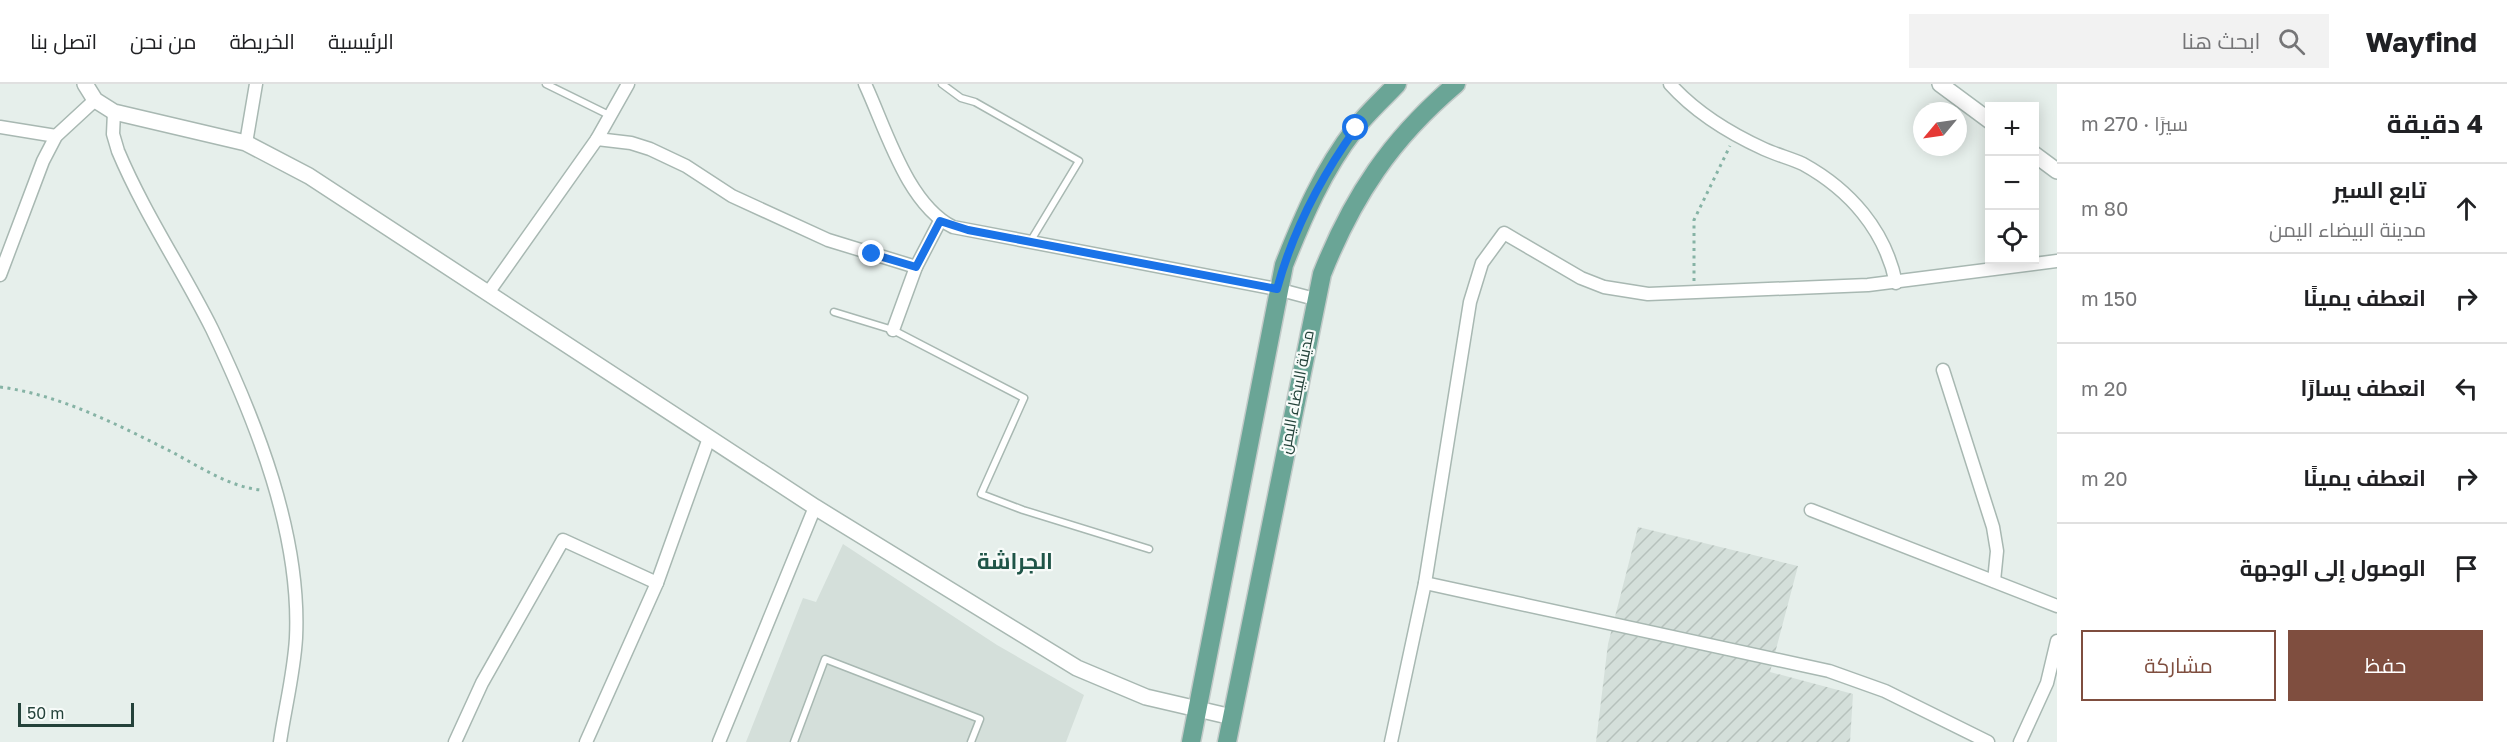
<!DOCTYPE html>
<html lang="ar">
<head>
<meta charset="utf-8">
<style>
  :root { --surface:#fff; --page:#f2f2f2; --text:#202124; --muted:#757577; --line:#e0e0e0; --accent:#7f4e3f }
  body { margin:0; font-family:"Golos Text",Cairo,sans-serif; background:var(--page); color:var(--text); direction:rtl }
  .controls { position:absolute; right:18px; top:18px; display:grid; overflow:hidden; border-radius:0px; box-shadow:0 3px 15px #0003 }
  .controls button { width:54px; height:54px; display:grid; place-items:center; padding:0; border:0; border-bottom:2px solid var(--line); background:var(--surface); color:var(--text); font:30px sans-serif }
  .compass { position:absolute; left:1913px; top:18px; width:54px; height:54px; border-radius:50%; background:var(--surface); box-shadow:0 3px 15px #0003; rotate:241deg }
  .scale { position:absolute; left:18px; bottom:15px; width:116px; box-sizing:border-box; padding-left:6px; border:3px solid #24423a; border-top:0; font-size:16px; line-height:21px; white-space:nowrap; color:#24423a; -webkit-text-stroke:4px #f7fbf9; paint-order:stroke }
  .stop { position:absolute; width:18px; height:18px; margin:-14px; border:4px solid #1a73e8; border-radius:50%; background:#fff }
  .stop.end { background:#1a73e8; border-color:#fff; box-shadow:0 2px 6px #0008 }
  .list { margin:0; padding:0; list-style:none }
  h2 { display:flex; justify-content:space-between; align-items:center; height:78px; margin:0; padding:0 24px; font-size:26px }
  h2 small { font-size:20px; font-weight:400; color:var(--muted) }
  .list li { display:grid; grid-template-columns:39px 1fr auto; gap:18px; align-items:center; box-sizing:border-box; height:90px; padding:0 24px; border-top:2px solid var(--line) }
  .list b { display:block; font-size:22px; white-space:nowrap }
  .list p { margin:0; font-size:20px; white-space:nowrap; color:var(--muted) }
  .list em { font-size:20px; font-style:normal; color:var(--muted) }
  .actions { display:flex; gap:12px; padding:18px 24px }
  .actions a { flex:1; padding:14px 0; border:2px solid var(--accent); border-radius:0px; text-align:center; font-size:21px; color:var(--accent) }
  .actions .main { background:var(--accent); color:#fff }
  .icon { flex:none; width:33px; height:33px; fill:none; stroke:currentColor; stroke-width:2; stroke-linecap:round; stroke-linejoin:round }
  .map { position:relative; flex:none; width:2057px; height:658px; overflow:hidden; direction:ltr }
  header { display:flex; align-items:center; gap:36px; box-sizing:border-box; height:84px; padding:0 30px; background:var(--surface); border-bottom:2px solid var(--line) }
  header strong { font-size:28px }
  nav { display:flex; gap:33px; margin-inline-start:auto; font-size:21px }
  .search { width:420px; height:54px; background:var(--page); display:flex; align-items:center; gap:15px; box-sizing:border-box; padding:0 21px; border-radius:0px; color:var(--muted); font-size:22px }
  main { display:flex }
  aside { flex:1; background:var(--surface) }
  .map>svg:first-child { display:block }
  .built { fill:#d4dfda }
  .industrial { fill:url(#industrial-furrows) }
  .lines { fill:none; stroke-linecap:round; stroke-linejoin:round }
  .service-casing { stroke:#a8b8b2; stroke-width:9 }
  .minor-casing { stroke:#a8b8b2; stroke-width:15 }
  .tertiary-casing { stroke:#a8b8b2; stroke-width:18 }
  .primary-casing { stroke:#c2cac8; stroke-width:21 }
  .path { stroke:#86b3a5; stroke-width:3; stroke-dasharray:3 4.5; stroke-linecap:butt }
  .service { stroke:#fff; stroke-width:6 }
  .minor { stroke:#fff; stroke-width:12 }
  .tertiary { stroke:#fff; stroke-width:15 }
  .primary { stroke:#6aa596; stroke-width:18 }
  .route { stroke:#1a73e8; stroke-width:8 }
  .labels { text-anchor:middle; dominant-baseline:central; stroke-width:4.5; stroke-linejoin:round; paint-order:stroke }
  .street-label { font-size:16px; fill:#24423a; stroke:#f7fbf9 }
  .district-label { font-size:22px; font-weight:bold; fill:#1f5548; stroke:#f7fbf9 }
</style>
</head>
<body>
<header>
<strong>Wayfind</strong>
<div class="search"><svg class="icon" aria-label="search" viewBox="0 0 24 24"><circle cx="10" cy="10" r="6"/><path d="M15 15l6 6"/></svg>ابحث هنا</div>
<nav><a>الرئيسية</a><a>الخريطة</a><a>من نحن</a><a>اتصل بنا</a></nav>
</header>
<main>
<aside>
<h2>4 دقيقة<small>سيرًا · 270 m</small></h2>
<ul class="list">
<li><svg class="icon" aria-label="ahead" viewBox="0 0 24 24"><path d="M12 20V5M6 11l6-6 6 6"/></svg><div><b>تابع السير</b><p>مدينة البيضاء اليمن</p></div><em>80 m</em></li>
<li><svg class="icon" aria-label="right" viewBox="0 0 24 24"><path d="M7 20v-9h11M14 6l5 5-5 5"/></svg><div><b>انعطف يمينًا</b></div><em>150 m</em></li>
<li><svg class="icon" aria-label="left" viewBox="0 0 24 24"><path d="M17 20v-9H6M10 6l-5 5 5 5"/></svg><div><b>انعطف يسارًا</b></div><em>20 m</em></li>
<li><svg class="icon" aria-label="right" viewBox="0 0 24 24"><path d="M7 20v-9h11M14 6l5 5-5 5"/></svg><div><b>انعطف يمينًا</b></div><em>20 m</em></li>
<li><svg class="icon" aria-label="arrive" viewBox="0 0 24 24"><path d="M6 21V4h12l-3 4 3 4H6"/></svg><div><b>الوصول إلى الوجهة</b></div></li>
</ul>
<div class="actions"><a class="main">حفظ</a><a>مشاركة</a></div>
</aside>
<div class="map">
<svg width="2057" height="658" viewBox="0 0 2057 658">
  <defs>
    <pattern id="industrial-furrows" width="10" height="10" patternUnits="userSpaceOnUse" patternTransform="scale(1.5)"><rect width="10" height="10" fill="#d4dfda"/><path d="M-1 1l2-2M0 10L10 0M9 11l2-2" fill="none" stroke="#b6c1bc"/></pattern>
  </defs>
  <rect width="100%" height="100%" fill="#e6efeb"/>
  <path class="built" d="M843,460L997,561L1084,611L1066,658H746L803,514L816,518Z"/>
  <path class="industrial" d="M1638,443L1798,482L1770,588L1853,610L1850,658H1596L1608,560Z"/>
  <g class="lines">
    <g class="service-casing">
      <g id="service">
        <path d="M546,0L611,32"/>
        <path d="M942,0L961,14L975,18L1079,77L1030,158"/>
        <path d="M834,228L893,246L1024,314L981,410L1023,426L1149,465"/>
        <path d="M794,658L825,575L980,635L971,658"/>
      </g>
    </g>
    <g class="minor-casing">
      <g id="minor">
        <path d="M865,0C886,45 907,120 953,143L1277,205L1315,215"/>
        <path d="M1670,0C1696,29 1729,49 1764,65C1777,71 1790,74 1803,80C1850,106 1885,146 1896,199"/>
        <path d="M114,28L113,50L118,67C144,129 182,185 212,245C256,337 301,450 296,554C294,589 285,624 280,658"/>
        <path d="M0,43L56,52"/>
        <path d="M597,55L631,59L650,65L686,82L732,112L828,156L916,183"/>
        <path d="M246,59L256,0"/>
        <path d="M0,191L43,77L56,52L95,16"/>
        <path d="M488,209L597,55L628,0"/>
        <path d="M893,246L916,183L940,137"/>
        <path d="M1943,286L1993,443L1997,467L1994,497"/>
        <path d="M1811,426L2057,522"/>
        <path d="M1425,499L1829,587L1885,607L1988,658"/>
        <path d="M455,658L482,599L563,456L657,499"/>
        <path d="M586,658L657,499L709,354"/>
        <path d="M719,658L815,423"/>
        <path d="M1391,658L1425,499L1470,218L1482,179L1504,149L1581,194L1604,203L1648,210L1868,201L2057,177"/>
        <path d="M2020,658L2047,599L2057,557"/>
      </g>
    </g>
    <g class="tertiary-casing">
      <g id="tertiary">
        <path d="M85,0L95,16L114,28L246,59L309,92L815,423L1077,584L1146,613L1232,633"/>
        <path d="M1940,0L1990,37"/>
        <path d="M2034,70L2057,87"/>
      </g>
    </g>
    <g class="primary-casing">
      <g id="primary">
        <path d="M1191,658L1284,181C1303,133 1323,86 1355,45C1367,29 1383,15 1397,0"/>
        <path d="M1227,658L1322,190C1353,112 1391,55 1456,0"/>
      </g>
    </g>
    <g class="path">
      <path d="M1694,197V136L1730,62"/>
      <path d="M0,303C61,311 118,341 172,368C200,383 230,403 261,406"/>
    </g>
    <use href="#service" class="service"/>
    <use href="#minor" class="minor"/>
    <use href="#tertiary" class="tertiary"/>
    <use href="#primary" class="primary"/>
  </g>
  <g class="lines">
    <path class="route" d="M872,170L916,183L940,137L968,146L1277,205C1293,146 1321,93 1356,44"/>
  </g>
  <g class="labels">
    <g class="street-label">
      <text transform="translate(1296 308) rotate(-79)">مدينة البيضاء اليمن</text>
    </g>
    <g class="district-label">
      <text x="1015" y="476">الجراشة</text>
    </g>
  </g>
</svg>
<div class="controls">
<button>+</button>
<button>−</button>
<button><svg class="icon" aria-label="locate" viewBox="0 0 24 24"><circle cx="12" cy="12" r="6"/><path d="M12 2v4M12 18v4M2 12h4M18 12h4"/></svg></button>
</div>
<svg class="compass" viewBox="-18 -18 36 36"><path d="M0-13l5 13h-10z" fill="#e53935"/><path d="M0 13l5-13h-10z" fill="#757577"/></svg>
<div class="scale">50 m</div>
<div class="stop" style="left:1356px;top:44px"></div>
<div class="stop end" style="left:872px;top:170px"></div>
</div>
</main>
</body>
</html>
